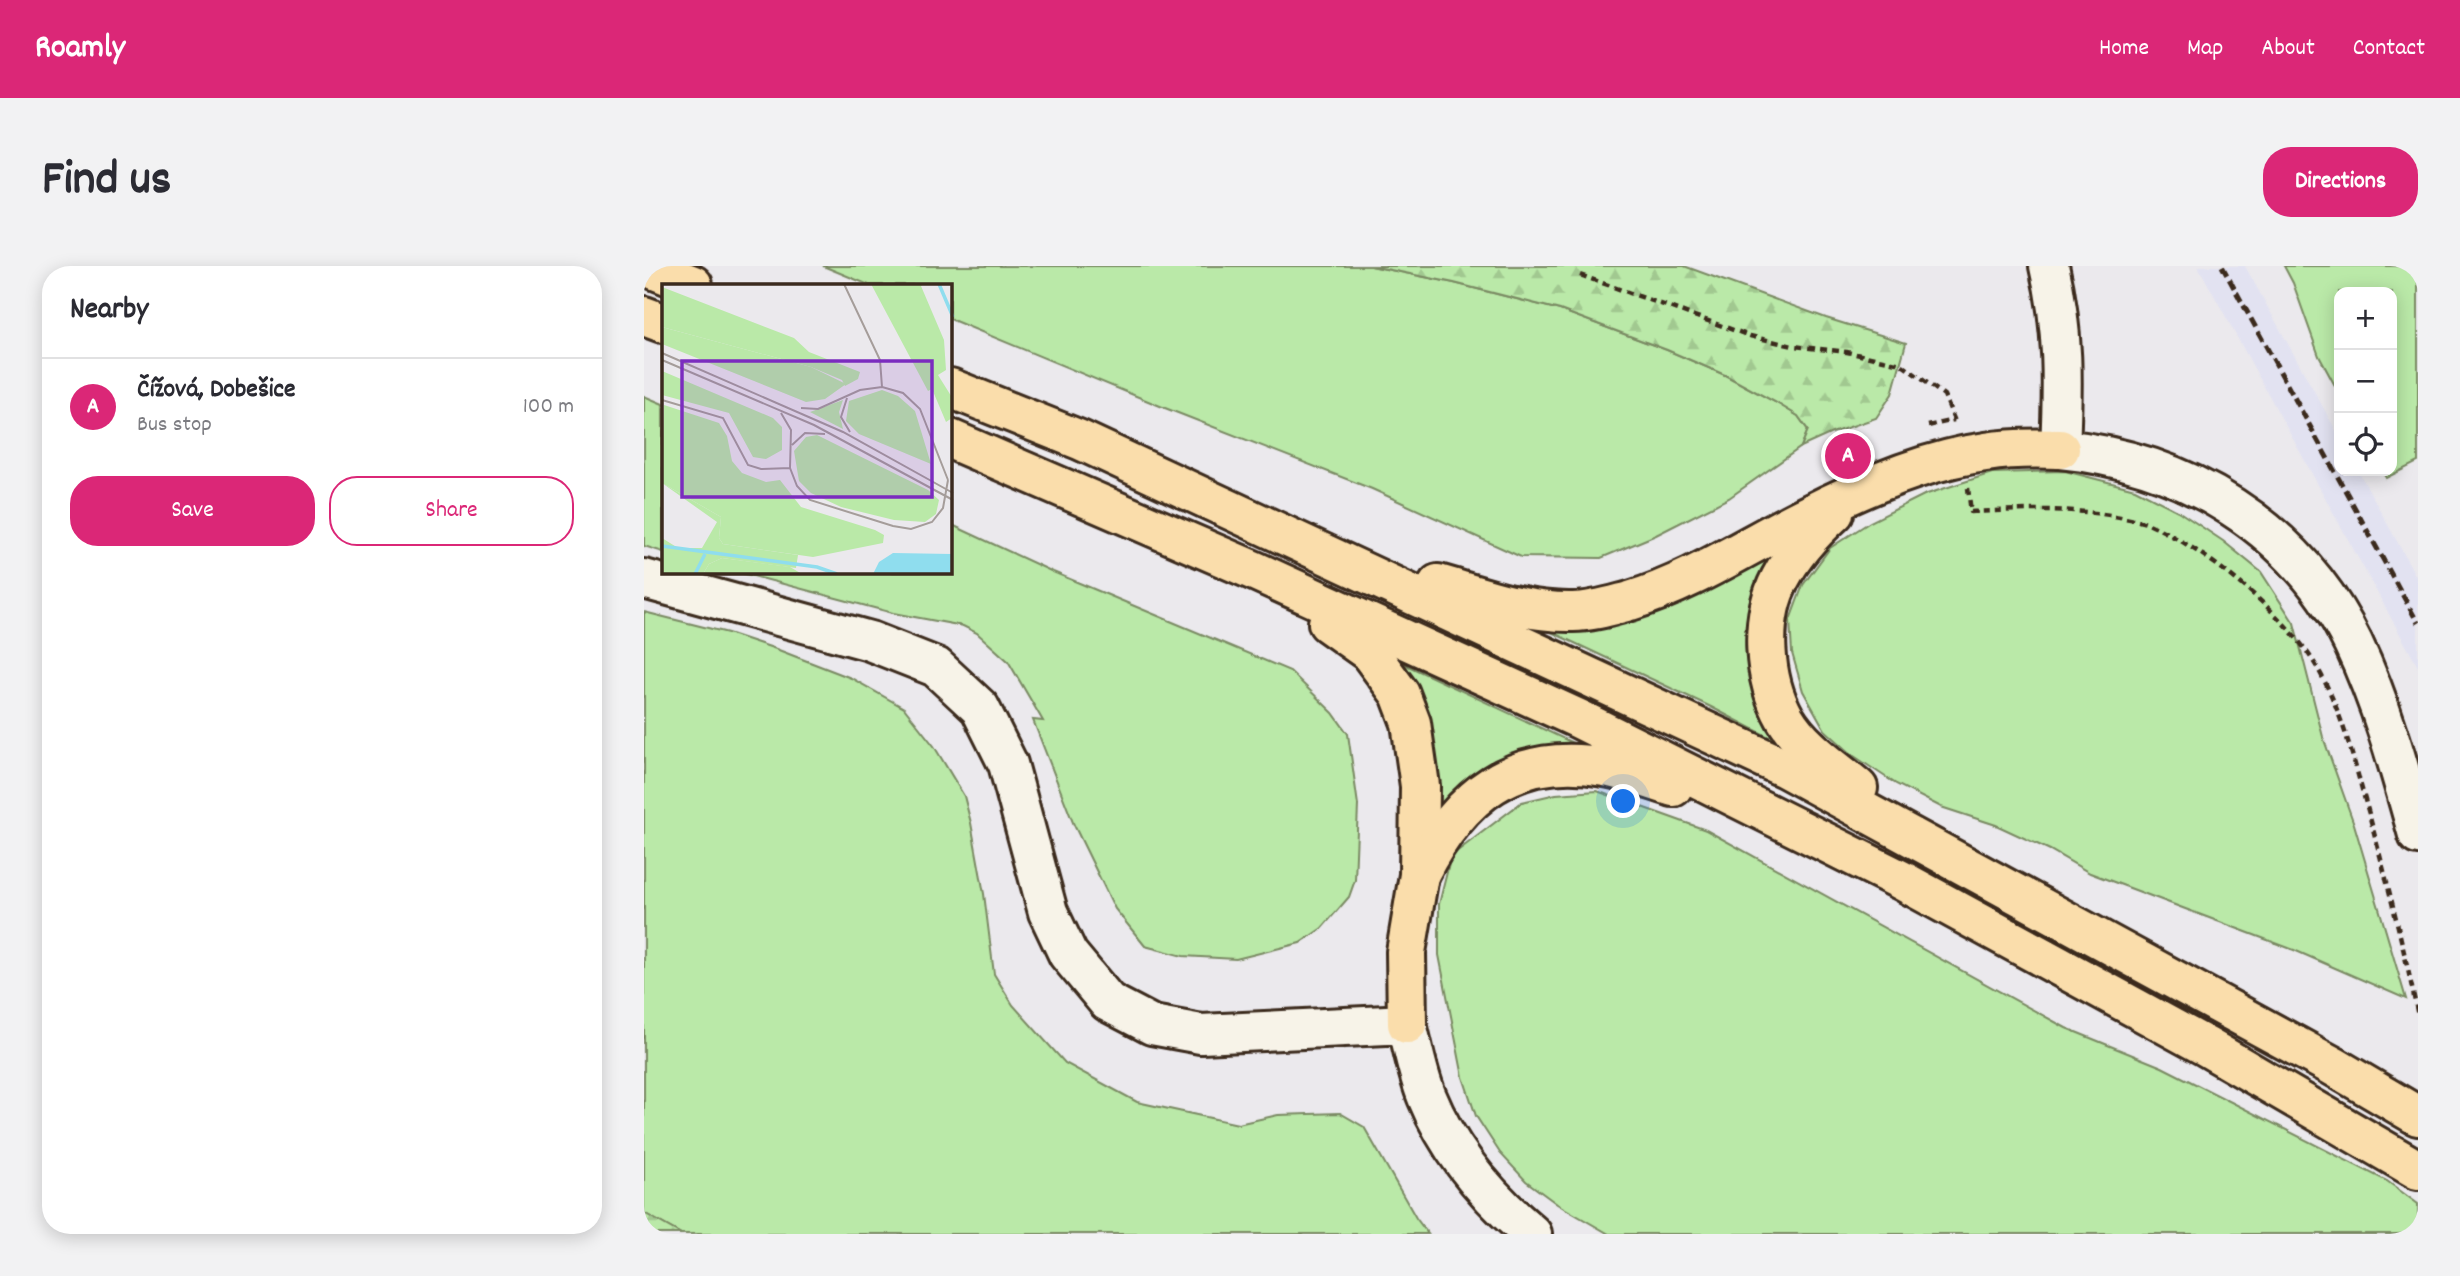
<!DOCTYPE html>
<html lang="en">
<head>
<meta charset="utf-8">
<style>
  :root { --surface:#fff; --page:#f2f2f3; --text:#2b2b33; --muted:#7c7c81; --line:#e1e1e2; --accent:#db2777 }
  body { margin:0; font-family:Dekko,sans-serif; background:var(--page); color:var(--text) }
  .controls { position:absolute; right:21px; top:21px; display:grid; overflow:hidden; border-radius:14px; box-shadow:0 4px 18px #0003 }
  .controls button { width:63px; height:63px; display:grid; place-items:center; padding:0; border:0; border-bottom:2px solid var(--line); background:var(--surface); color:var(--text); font:35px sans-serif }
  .you { position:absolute; left:980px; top:536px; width:24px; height:24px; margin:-18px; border:5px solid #fff; border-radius:50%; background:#1a73e8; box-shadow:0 0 0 10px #1a73e833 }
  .badge { display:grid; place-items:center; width:46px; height:46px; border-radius:50%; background:var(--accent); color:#fff; font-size:23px; font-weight:700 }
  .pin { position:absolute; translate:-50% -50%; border:4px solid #fff; box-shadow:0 2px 7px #0006 }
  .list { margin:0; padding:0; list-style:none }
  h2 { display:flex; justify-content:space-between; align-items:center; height:91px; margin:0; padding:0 28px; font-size:30px }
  h2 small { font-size:23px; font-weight:400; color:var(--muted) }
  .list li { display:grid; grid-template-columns:46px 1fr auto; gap:21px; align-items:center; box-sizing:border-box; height:98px; padding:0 28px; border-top:2px solid var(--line) }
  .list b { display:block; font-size:26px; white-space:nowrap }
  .list p { margin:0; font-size:23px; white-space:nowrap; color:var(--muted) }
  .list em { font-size:23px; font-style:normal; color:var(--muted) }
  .actions { display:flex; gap:14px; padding:21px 28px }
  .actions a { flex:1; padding:16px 0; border:2px solid var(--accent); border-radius:28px; text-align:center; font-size:24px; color:var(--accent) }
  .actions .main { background:var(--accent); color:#fff }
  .icon { flex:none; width:38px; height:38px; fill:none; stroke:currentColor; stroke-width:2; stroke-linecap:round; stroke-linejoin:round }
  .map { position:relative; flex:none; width:1774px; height:968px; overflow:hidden; border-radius:28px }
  header { display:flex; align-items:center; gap:42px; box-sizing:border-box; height:98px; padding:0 35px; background:var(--accent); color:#fff }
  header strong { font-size:33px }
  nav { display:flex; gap:38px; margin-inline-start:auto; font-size:24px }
  .intro { display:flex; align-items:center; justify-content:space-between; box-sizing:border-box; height:168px; padding:0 42px }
  h1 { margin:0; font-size:49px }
  .button { padding:18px 32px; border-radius:28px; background:var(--accent); color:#fff; font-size:24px; font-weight:700 }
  main { display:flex; gap:42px; padding:0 42px }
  aside { flex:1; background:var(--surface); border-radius:28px; box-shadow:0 4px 18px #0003 }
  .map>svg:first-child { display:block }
  .built { fill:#e2e2f1 }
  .green { fill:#bae9a8; stroke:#7a8a63; stroke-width:2 }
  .forest { fill:url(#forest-firs); stroke:#7a8a63; stroke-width:2 }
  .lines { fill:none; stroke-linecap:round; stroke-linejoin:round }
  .tertiary-casing { stroke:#3b2a1e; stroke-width:44 }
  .trunk-casing { stroke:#3b2a1e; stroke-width:44 }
  .path { stroke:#3b2a1e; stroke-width:4.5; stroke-dasharray:7 5; stroke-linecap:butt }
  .tertiary { stroke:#f7f3e8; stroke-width:38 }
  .trunk { stroke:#faddab; stroke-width:38 }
  .rail { stroke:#3b2a1e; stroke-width:5; stroke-dasharray:10 5; stroke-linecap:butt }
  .inset-river { fill:none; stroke:#8fddee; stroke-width:3.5 }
  .inset-road { fill:none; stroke:#a59d9a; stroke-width:2 }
  .view { fill:#7b2cbf; fill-opacity:0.15; stroke:#7b2cbf; stroke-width:3.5 }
  .inset-edge { fill:none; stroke:#3b2a1e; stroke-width:3.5 }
</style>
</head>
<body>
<header>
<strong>Roamly</strong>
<nav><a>Home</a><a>Map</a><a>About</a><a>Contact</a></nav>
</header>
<div class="intro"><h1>Find us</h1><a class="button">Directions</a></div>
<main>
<aside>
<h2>Nearby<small></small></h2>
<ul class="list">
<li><span class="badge">A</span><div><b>Čížová, Dobešice</b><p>Bus stop</p></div><em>100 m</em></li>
</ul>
<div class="actions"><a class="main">Save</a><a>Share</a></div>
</aside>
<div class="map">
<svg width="1774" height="968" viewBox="0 0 1774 968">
  <defs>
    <pattern id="forest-firs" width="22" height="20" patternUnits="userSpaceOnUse" patternTransform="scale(1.75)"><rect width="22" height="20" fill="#bae9a8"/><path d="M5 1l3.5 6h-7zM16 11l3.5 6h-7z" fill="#a1c890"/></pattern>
  </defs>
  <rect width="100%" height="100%" fill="#ebe9ed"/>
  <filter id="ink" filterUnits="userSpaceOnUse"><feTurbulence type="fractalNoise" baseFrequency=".0143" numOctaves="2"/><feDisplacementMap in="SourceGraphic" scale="14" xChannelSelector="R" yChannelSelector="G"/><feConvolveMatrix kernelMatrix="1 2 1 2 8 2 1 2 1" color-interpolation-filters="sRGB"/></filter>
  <g filter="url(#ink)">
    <path class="built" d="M1554,0H1601L1695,170V205H1714L1726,226L1774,314V401Z"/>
    <g class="green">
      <path d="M179,0H727L810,17L916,44L1023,84L1081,109L1131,136L1154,150L1164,164L1157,181L1085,232L1012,269L957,292L877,291L728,223L521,142L306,53V19H225Z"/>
      <path d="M1640,0H1774V196L1742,212L1738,205H1748V26H1695V127L1675,90L1649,17Z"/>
      <path d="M0,130L19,138V286L0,280Z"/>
      <path d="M1421,205L1491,223L1534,245L1579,275L1617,306L1650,357L1679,471L1710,558L1762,733L1650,684L1446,607L1406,584L1352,559L1297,541L1252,518L1210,490L1181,464L1159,425L1148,387L1146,354L1159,319L1186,282L1226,256L1280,229L1348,207Z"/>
      <path d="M306,258L409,306L646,405L689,447L704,468L714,539L711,614L705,631L678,662L656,677L592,693L539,690L501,680L471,643L430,559L389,454L399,455L364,395L333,367L319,360L249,347L94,306H306Z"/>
      <path d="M1137,277L1142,480L1067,441L903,364Z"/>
      <path d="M0,346L84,367L132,383L207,412L260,442L290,480L320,530L327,557L340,628L350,708L369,739L421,797L493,836L594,858L634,849L696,847L720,861L772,952L784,968H37L0,947Z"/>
      <path d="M745,391L944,484L785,564Z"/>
      <path d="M953,525L1062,564L1422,762L1518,801L1743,915L1774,938V968H965L913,938L882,915L856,887L832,850L819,811L795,689V638L807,590L878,536L912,528Z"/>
    </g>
    <g class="forest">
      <path d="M727,0H1040L1182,52L1262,77L1248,128L1232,152L1188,167L1157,181L1164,164L1154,150L1131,136L1081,109L1023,84L916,44L810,17Z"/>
      <path d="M0,947L37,968H0Z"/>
    </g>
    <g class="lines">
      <g class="tertiary-casing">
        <g id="tertiary">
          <path d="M1405,0C1420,64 1419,117 1416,183C1541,195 1653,261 1709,377C1738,438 1756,504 1774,569"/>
          <path d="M0,313L226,375L292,401L336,442L364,498L404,646L424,688L464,736L508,759L557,768L763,758C769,782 774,809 783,831C805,885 844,931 888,968"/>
        </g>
      </g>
      <g class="trunk-casing">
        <g id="trunk">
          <path d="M1,0L49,19"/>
          <path d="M0,50L19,57"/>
          <path d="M306,122L436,174L1141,502L1689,800L1774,850"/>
          <path d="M306,173L611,305L935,453L1257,614L1563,781L1774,904"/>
          <path d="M1190,247C1169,266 1149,288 1136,313C1115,353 1119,413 1141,452C1158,481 1189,501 1214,522"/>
          <path d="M794,318C839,331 882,347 929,346C948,346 967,340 986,335C1048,316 1100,281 1158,252C1212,224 1281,194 1342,186C1366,182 1392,182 1416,183"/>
          <path d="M684,357L725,386L756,428L767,457L776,520L775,609L762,686L763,758"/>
          <path d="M776,607C816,529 869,485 961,501C984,505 1007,514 1029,521"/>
        </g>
      </g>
      <g class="path">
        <path d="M936,9L1106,70L1149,80L1203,86L1257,98L1300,129L1312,158"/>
        <path d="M1284,160L1310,154"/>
        <path d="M1324,222L1327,246C1377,244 1427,241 1476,251C1484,253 1494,254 1502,257C1559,281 1644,349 1674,403C1699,447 1711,500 1725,548C1743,615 1760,682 1774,750"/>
      </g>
      <use href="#tertiary" class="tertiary"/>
      <use href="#trunk" class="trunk"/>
      <path class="rail" d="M1578,0L1774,357"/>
    </g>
  </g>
  <g transform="translate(18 18)">
    <rect width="290" height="290" fill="#ebe9ed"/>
    <path d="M209,0H262L259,2L282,56L284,86L276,91L291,115L290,134L284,138L270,105L266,107ZM0,43L149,83L184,100L163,115L144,118L0,60ZM0,87L111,134L120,143V166L104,175L91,173L67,129L0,111ZM220,106L236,112L253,127L269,180L197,150L184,137L187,117ZM181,116L177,128L181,145L148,128ZM2,121L57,139L65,152L70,177L80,189L104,198L118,196L139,223L213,246L222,251L221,259L151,273L61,260L57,254L59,233L0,199ZM155,151L266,206L277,216L274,230L263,238L232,236L179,223L149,209L137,197L132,167L144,153ZM60,274L128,283L140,290H41L47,280Z" fill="#bae9a8"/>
    <path d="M0,3L132,54L147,68L198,88L196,95L183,102L180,96L149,83L0,43ZM0,199L59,233L57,254L61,260L136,271L134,284L60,274L47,280L41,290H0V254L16,264H40L55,238Z" fill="#bae9a8"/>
    <path d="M231,269L290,270V290H211L217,278Z" fill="#8fddee"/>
    <path class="inset-river" d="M277,0L291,33M0,262L155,283L175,290M33,290L43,270"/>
    <path class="inset-road" d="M182,0L218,76L220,103L241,109L258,125L286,196M0,69L181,148L291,209M0,76L152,141L291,216M185,114L179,133L188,148M0,116L61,134L86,181L99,185L128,184L135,202L148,216L231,242L249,245L270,238L281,224L286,196M139,124L156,125L198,106L220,103M119,129L129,146L128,184M130,161L143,149L163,150"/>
    <path class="view" d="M20,77H270V213H20Z"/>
    <rect width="290" height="290" class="inset-edge"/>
  </g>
</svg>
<div class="controls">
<button>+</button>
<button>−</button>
<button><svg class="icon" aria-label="locate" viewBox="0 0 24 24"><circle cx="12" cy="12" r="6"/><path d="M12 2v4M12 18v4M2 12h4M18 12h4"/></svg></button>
</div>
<div class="you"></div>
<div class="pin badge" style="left:1204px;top:190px">A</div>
</div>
</main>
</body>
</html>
